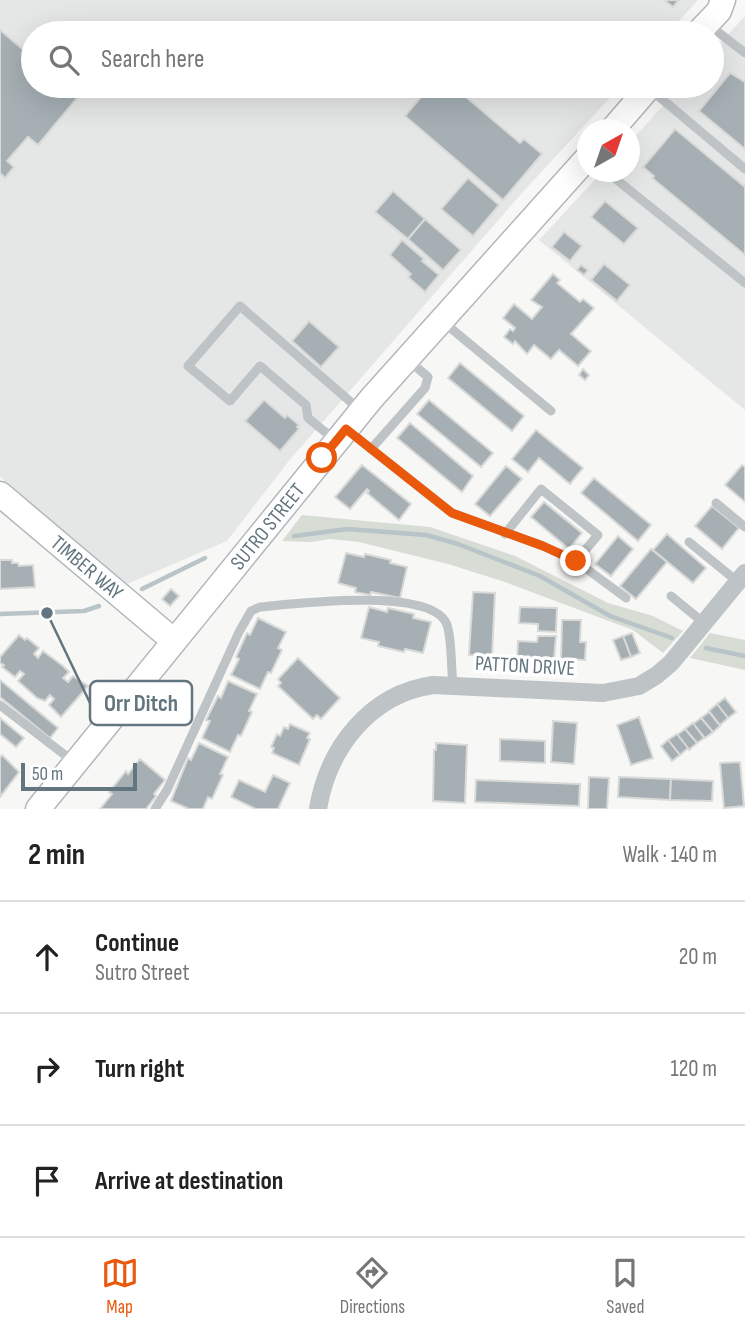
<!DOCTYPE html>
<html lang="en">
<head>
<meta charset="utf-8">
<style>
  :root { --surface:#fff; --page:#f6f6f6; --text:#222; --muted:#767676; --line:#e0e0e0; --accent:#ea580c }
  body { margin:0; font-family:"Sofia Sans Condensed",sans-serif; background:var(--page); color:var(--text) }
  .compass { position:absolute; left:577px; top:119px; width:63px; height:63px; border-radius:50%; background:var(--surface); box-shadow:0 7px 28px #0002; rotate:40deg }
  .scale { position:absolute; left:21px; bottom:18px; width:116px; box-sizing:border-box; padding-left:7px; border:4px solid #63757e; border-top:0; font-size:19px; line-height:24px; white-space:nowrap; color:#63757e; -webkit-text-stroke:5px #fff; paint-order:stroke }
  .stop { position:absolute; width:21px; height:21px; margin:-16px; border:5px solid #ea580c; border-radius:50%; background:#fff }
  .stop.end { background:#ea580c; border-color:#fff; box-shadow:0 2px 7px #0008 }
  .list { margin:0; padding:0; list-style:none }
  h2 { display:flex; justify-content:space-between; align-items:center; height:91px; margin:0; padding:0 28px; font-size:30px }
  h2 small { font-size:23px; font-weight:400; color:var(--muted) }
  .list li { display:grid; grid-template-columns:46px 1fr auto; gap:21px; align-items:center; box-sizing:border-box; height:112px; padding:0 28px; border-top:2px solid var(--line) }
  .list b { display:block; font-size:26px; white-space:nowrap }
  .list p { margin:0; font-size:23px; white-space:nowrap; color:var(--muted) }
  .list em { font-size:23px; font-style:normal; color:var(--muted) }
  .icon { flex:none; width:38px; height:38px; fill:none; stroke:currentColor; stroke-width:2; stroke-linecap:round; stroke-linejoin:round }
  .map { position:relative; flex:none; width:745px; height:809px; overflow:hidden }
  .search { position:absolute; background:var(--surface); box-shadow:0 7px 28px #0002; left:21px; right:21px; top:21px; height:77px; display:flex; align-items:center; gap:18px; box-sizing:border-box; padding:0 24px; border-radius:38px; color:var(--muted); font-size:26px }
  .sheet { height:427px; background:var(--surface) }
  nav { display:flex; justify-content:space-around; align-items:center; box-sizing:border-box; height:98px; border-top:2px solid var(--line); background:var(--surface); font-size:19px; color:var(--muted) }
  nav a { display:grid; justify-items:center; gap:4px }
  nav .on { color:var(--accent) }
  .map>svg:first-child { display:block }
  .built { fill:#e5e7e6 }
  .green { fill:#d7dcd4 }
  .lines { fill:none; stroke-linecap:round; stroke-linejoin:round }
  .stream { stroke:#b8c4c8; stroke-width:4.5 }
  .building { fill:#a5afb4; stroke:#d9d9d7; stroke-width:2 }
  .secondary-casing { stroke:#b1b7bb; stroke-width:27 }
  .lane { stroke:#bec3c6; stroke-width:9 }
  .street { stroke:#bec3c6; stroke-width:18 }
  .secondary { stroke:#fff; stroke-width:24 }
  .route { stroke:#ea580c; stroke-width:9 }
  .labels { text-anchor:middle; dominant-baseline:central; stroke-width:7; stroke-linejoin:round; paint-order:stroke }
  .street-label { font-size:21px; fill:#63757e; stroke:#fff }
  .leader { fill:none; stroke:#63757e; stroke-width:2.5 }
  .callout-dot { fill:#63757e; stroke:#fff; stroke-width:2.5 }
  .callout { fill:#fff; stroke:#63757e; stroke-width:2.5 }
  .callout-label { font-size:23px; text-anchor:middle; font-weight:bold; fill:#63757e }
</style>
</head>
<body>
<div class="map">
<svg width="745" height="809" viewBox="0 0 745 809">
  <rect width="100%" height="100%" fill="#f7f7f5"/>
  <g class="built">
    <path d="M0,0H698L668,33H33V86H621L521,194L288,462L227,541L127,584L0,477Z"/>
    <path d="M745,16V410L539,240L602,172H630V142L681,86H712V52Z"/>
  </g>
  <g class="green">
    <path d="M302,515L430,527L515,556L608,603L653,616L683,631L663,653L633,630L505,582L448,564L359,542L330,539L311,542L282,541Z"/>
    <path d="M710,633L745,640V670L690,658Z"/>
  </g>
  <g class="lines">
    <g class="stream">
      <path d="M294,536L348,529L426,535L458,544L540,576L610,616L672,638"/>
      <path d="M142,589L205,558"/>
      <path d="M0,614L84,611L99,606"/>
      <path d="M706,648L745,656"/>
    </g>
  </g>
  <g class="building">
    <path d="M664,0H679L673,7Z"/>
    <path d="M0,30L33,58V86H66L78,97L38,145L28,137L7,161L14,167L5,178L0,173Z"/>
    <path d="M730,73L745,82V149L699,111Z"/>
    <path d="M430,86H453L520,143L524,139L542,154L503,200L405,116Z"/>
    <path d="M675,129L745,187V255L652,178L654,176L643,167Z"/>
    <path d="M468,178L499,205L473,236L441,209Z"/>
    <path d="M393,191L425,219L408,239L375,212Z"/>
    <path d="M605,201L638,228L624,244L591,217Z"/>
    <path d="M425,219L461,250L443,270L408,239Z"/>
    <path d="M564,232L582,246L570,261L552,247Z"/>
    <path d="M402,240L424,259L422,261L439,275L425,292L408,277L411,274L390,255Z"/>
    <path d="M604,264L630,285L617,301L591,280Z"/>
    <path d="M581,265L588,270L584,275L577,270Z"/>
    <path d="M553,274L560,280L557,283L580,302L583,299L594,308L571,334L591,351L578,366L559,350L551,359L534,345L527,354L515,341L513,344L504,337L510,329L513,331L515,328L503,318L514,304L532,319L542,307L531,300Z"/>
    <path d="M309,321L339,347L321,367L292,341Z"/>
    <path d="M460,363L524,416L512,431L448,378Z"/>
    <path d="M583,369L589,375L585,380L579,375Z"/>
    <path d="M264,400L285,418L287,415L299,425L297,427L299,429L280,451L245,421Z"/>
    <path d="M429,400L493,453L481,467L417,414Z"/>
    <path d="M410,423L473,476L462,492L397,438Z"/>
    <path d="M536,430L583,468L570,484L539,458L528,472L512,459Z"/>
    <path d="M362,465L411,504L399,520L367,493L369,491L367,489L350,509L335,497Z"/>
    <path d="M742,465L745,467V502L725,485Z"/>
    <path d="M506,466L522,479L490,516L475,504Z"/>
    <path d="M594,478L651,525L638,541L581,493Z"/>
    <path d="M544,502L582,533L569,549L531,517Z"/>
    <path d="M712,506L739,528L722,549L695,526Z"/>
    <path d="M667,534L706,568L693,583L653,550Z"/>
    <path d="M618,536L633,549L611,576L595,564Z"/>
    <path d="M651,549L667,562L636,599L620,586Z"/>
    <path d="M346,553L364,557L365,554L391,560L390,563L407,567L400,598L371,592L370,595L355,592L356,588L338,583Z"/>
    <path d="M0,560H12V563H18L19,566L33,565L35,587L0,589Z"/>
    <path d="M171,589L179,596L170,606L162,599Z"/>
    <path d="M473,592L495,593L492,656L469,655Z"/>
    <path d="M369,607L387,612L388,608L414,614L413,618L431,622L423,653L405,649L404,652L378,646L379,642L361,638Z"/>
    <path d="M520,607L557,608L556,632L538,631V624L519,623Z"/>
    <path d="M258,618L286,632L278,648L282,650L271,673L268,672L260,689L231,675L239,659L236,657L247,633L250,635Z"/>
    <path d="M562,620H581L580,642H586L585,660L561,659Z"/>
    <path d="M632,633L640,653L631,657L623,636Z"/>
    <path d="M19,635L25,640L27,638L39,648L34,654L38,658L43,651L63,666L69,672L63,678L68,682L73,676L88,686L61,717L49,705L54,699L50,695L45,701L37,698L18,681L24,674L20,671L15,677L2,667L4,665L0,663V657Z"/>
    <path d="M538,636H556L554,660L517,658L518,641L537,642Z"/>
    <path d="M623,636L631,657L621,660L613,640Z"/>
    <path d="M298,658L340,698L321,719L317,715L313,719L278,686L281,683L278,679Z"/>
    <path d="M0,680L58,728L50,738L0,697Z"/>
    <path d="M228,681L257,694L249,711L252,712L241,736L238,735L230,752L202,738L210,721L206,720L218,696L221,698Z"/>
    <path d="M725,698L736,712L728,718L717,704Z"/>
    <path d="M717,704L728,718L720,725L709,711Z"/>
    <path d="M709,712L720,726L713,732L701,718Z"/>
    <path d="M639,717L653,758L631,765L617,725Z"/>
    <path d="M0,718L24,738L16,747L0,734Z"/>
    <path d="M701,718L713,732L705,738L693,724Z"/>
    <path d="M553,721L577,723L574,764L551,762Z"/>
    <path d="M693,723L704,738L697,743L685,729Z"/>
    <path d="M290,724L310,733L307,738L310,739L299,765L272,753L274,748L271,747L277,734L280,736L284,727L288,729Z"/>
    <path d="M685,729L697,743L689,750L677,735Z"/>
    <path d="M677,734L688,748L680,755L668,740Z"/>
    <path d="M500,739L545,741V763L500,761Z"/>
    <path d="M668,740L680,755L672,761L661,746Z"/>
    <path d="M199,743L228,757L220,774L223,775L212,799L208,797L203,809H189L171,801L188,758L191,760Z"/>
    <path d="M436,743L467,745L465,803L433,801L434,750H436Z"/>
    <path d="M2,755L19,772L0,797V758Z"/>
    <path d="M140,759L165,780L154,794L156,796L146,809H100L112,794L109,792L126,771L128,774Z"/>
    <path d="M740,762L744,806L724,808L720,763Z"/>
    <path d="M273,775L290,783L278,809H256L231,797L239,780L265,792Z"/>
    <path d="M589,777L609,778L607,809H588Z"/>
    <path d="M619,777L671,779L670,800L618,797Z"/>
    <path d="M671,779L713,781L712,801L670,800Z"/>
    <path d="M476,780L580,784L579,806L475,802Z"/>
  </g>
  <g class="lines">
    <g class="secondary-casing">
      <g id="secondary">
        <path d="M698,33L719,11L723,0"/>
        <path d="M612,130L650,86"/>
        <path id="s1" d="M0,494L174,641"/>
        <path id="s2" d="M38,809L371,399L588,157"/>
      </g>
    </g>
    <g class="lane">
      <path d="M709,25L745,53"/>
      <path d="M650,89L745,169"/>
      <path d="M607,172L745,283"/>
      <path d="M442,321L551,411"/>
      <path d="M348,430L371,449L425,388L428,377L407,359"/>
      <path d="M335,440L308,418L306,405L260,366L230,401L188,366L240,306L360,410"/>
      <path d="M371,449L452,513L543,546L576,561L598,535L541,489L505,534"/>
      <path d="M716,503L745,527"/>
      <path d="M689,542L738,582"/>
      <path d="M576,561L626,598"/>
      <path d="M671,596L704,623"/>
      <path d="M0,705L74,762"/>
      <path d="M155,809L167,790L239,632L251,611L260,607C293,604 433,586 447,625C452,639 451,669 453,685"/>
    </g>
    <path class="street" d="M318,809C328,748 370,694 433,685L603,693L639,686L657,675L671,663L745,573"/>
    <use href="#secondary" class="secondary"/>
  </g>
  <g class="lines">
    <path class="route" d="M322,458L346,429L452,513L543,546L576,561"/>
  </g>
  <g class="labels">
    <g class="street-label">
      <text stroke="none"><textPath href="#s2" startOffset="364">SUTRO STREET</textPath></text>
      <text stroke="none"><textPath href="#s1" startOffset="114">TIMBER WAY</textPath></text>
      <text transform="translate(525 666) rotate(3)">PATTON DRIVE</text>
    </g>
  </g>
  <path class="leader" d="M47 613L90 703"/>
  <circle class="callout-dot" cx="47" cy="613" r="7"/>
  <rect class="callout" x="90" y="681" width="102" height="44" rx="7"/>
  <g class="callout-label">
    <text x="141" y="711">Orr Ditch</text>
  </g>
</svg>
<svg class="compass" viewBox="-18 -18 36 36"><path d="M0-13l5 13h-10z" fill="#e53935"/><path d="M0 13l5-13h-10z" fill="#767676"/></svg>
<div class="scale">50 m</div>
<div class="stop" style="left:322px;top:458px"></div>
<div class="stop end" style="left:576px;top:561px"></div>
<div class="search"><svg class="icon" aria-label="search" viewBox="0 0 24 24"><circle cx="10" cy="10" r="6"/><path d="M15 15l6 6"/></svg>Search here</div>
</div>
<section class="sheet">
<h2>2 min<small>Walk · 140 m</small></h2>
<ul class="list">
<li><svg class="icon" aria-label="ahead" viewBox="0 0 24 24"><path d="M12 20V5M6 11l6-6 6 6"/></svg><div><b>Continue</b><p>Sutro Street</p></div><em>20 m</em></li>
<li><svg class="icon" aria-label="right" viewBox="0 0 24 24"><path d="M7 20v-9h11M14 6l5 5-5 5"/></svg><div><b>Turn right</b></div><em>120 m</em></li>
<li><svg class="icon" aria-label="arrive" viewBox="0 0 24 24"><path d="M6 21V4h12l-3 4 3 4H6"/></svg><div><b>Arrive at destination</b></div></li>
</ul>
</section>
<nav>
<a class="on"><svg class="icon" aria-label="map" viewBox="0 0 24 24"><path d="M3 6l6-2 6 2 6-2v14l-6 2-6-2-6 2zM9 4v14M15 6v14"/></svg>Map</a>
<a><svg class="icon" aria-label="directions" viewBox="0 0 24 24"><path d="M12 3l9 9-9 9-9-9zM9 14v-3h6M13 9l2 2-2 2"/></svg>Directions</a>
<a><svg class="icon" aria-label="saved" viewBox="0 0 24 24"><path d="M7 4h10v16l-5-4-5 4z"/></svg>Saved</a>
</nav>
</body>
</html>
